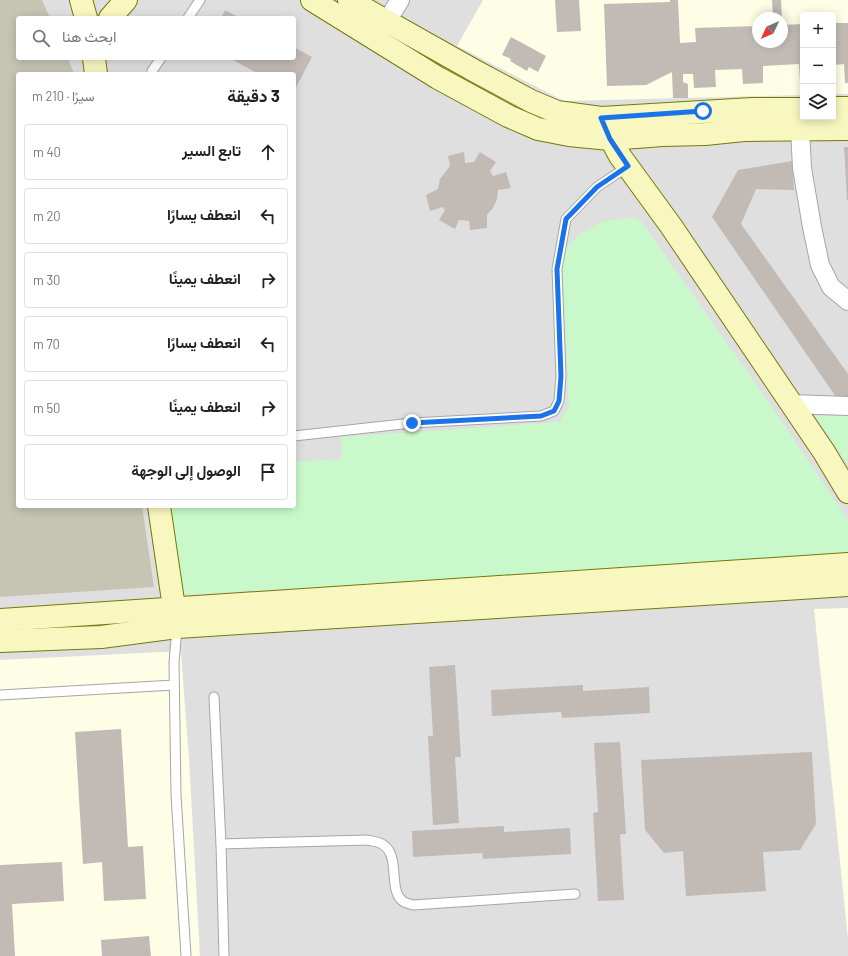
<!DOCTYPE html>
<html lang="ar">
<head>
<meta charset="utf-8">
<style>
  :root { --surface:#fff; --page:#f6f6f6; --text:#222; --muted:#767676; --line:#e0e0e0 }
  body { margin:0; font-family:Barlow,Vazirmatn,sans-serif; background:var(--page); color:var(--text); direction:rtl }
  .controls { position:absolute; right:12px; top:12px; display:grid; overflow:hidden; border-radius:4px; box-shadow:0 2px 10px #0003 }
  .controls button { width:36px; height:36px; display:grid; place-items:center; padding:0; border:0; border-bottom:1px solid var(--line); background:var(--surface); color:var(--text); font:20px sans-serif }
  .compass { position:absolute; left:752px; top:12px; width:36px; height:36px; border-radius:50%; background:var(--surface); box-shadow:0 2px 10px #0003; rotate:226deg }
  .stop { position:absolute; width:12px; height:12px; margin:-9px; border:3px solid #1a73e8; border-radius:50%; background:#fff }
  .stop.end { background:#1a73e8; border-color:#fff; box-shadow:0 1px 4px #0008 }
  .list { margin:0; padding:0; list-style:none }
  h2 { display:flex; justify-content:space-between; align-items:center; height:52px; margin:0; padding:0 16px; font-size:17px }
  h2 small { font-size:13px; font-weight:400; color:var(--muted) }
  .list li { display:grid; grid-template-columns:26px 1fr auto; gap:12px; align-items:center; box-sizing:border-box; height:56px; margin:0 8px 8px; padding:0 8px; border:1px solid var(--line); border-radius:4px }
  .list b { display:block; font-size:15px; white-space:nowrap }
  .list em { font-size:13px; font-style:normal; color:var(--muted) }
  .icon { flex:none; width:22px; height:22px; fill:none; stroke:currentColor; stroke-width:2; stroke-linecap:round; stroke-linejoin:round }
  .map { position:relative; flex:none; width:848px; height:956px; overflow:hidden; direction:ltr }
  .search { position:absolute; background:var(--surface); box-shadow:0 2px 10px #0003; left:16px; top:16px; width:280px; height:44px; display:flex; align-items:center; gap:10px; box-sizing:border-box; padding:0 14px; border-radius:4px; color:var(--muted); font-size:15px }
  .panel { position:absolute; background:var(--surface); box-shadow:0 2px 10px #0003; left:16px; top:72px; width:280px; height:436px; border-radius:4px; direction:rtl }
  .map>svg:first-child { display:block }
  .residential { fill:#e0dfdf; fill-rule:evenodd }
  .education { fill:#fefde5; fill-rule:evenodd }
  .construction { fill:#c6c5b4 }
  .park { fill:#c9f9ca }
  .building { fill:#c2bab5 }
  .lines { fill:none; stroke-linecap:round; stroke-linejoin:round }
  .lane-casing { stroke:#a6a6a6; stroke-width:11 }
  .street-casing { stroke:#a6a6a6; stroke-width:20 }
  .secondary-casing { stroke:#757908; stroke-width:24 }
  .lane { stroke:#fff; stroke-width:9 }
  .street { stroke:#fff; stroke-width:18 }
  .secondary { stroke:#f8f7c0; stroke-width:22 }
  .route { stroke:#1a73e8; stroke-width:5 }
</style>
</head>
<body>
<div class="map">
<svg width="848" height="956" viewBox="0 0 848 956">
  <rect width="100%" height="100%" fill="#f2eee9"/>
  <path class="residential" d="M0,0H848V956H0ZM803,15H833V117H803ZM18,18H294V58H18ZM758,18H782V42H758ZM18,74H294V506H18Z"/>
  <g class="education">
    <path d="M483,0H848V94H833V15H803V95L564,101L457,46ZM758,18H782V42H758Z"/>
    <path d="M848,608V939L814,609Z"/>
    <path d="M161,652L181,653L189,759L200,956H0V660Z"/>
  </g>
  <path class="construction" d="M0,0H42L50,18H18V58H68L74,74H18V506H142L154,587L0,597Z"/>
  <g class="park">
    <path d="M633,218L641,221L774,410L848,520V554L821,557L184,595L177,588L166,506H294V462L342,459L341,437L560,422L569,405L562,253L582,232L604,221Z"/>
    <path d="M848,415V465L815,416Z"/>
  </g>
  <g class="building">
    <path d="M555,0H579L581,31L557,32Z"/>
    <path d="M670,0H678L680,43L696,42L695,28L758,26V42H782V25L803,24V81L800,82L799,64L763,66V83L743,84L742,69L715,70L716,87L694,88L693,74H683V82L688,84V98H673L672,72L646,85L607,86L604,4L670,2Z"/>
    <path d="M772,0H781L782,18H773Z"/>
    <path d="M225,10L240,18H221Z"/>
    <path d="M833,23H848V83H845L844,64L833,65Z"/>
    <path d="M511,37L546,56L538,72L529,67L527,71L510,61L511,59L502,55Z"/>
    <path d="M294,47L312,57L294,91V74H267L262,72L261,74H259L229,58H294Z"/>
    <path d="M844,147H848V200H847Z"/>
    <path d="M464,152L465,163L474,162L480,152L496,162L490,171L493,176L506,172L511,188L498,190L497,199L493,208L487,215V228L470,230L469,221L459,220L455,229L439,220L445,210L443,207L430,211L426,195L438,189L440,179L450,166L448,156Z"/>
    <path d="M792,161L794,190L756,189L741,224L848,374V396L836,397L712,217L738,170Z"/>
    <path d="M455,665L461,757H455L459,823L433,825L428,736H433L429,667Z"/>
    <path d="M583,685V691L649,687L650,713L562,718L561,712L492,716L491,690Z"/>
    <path d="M121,729L128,847L143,846L146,899L104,901L102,862L83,864L75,732Z"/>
    <path d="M620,742L626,834H620L624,900L598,901L593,813L598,812L594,743Z"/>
    <path d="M812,752L816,824L800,850L763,852L766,891L686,896L683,851L664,853L645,830L641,760Z"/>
    <path d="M504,826V832L570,828L571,854L483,859L482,853L413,857L412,831Z"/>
    <path d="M62,862L64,901L12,904L15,956H0V865Z"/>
    <path d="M149,936L151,956H102L101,940Z"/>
  </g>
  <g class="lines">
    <g class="lane-casing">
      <g id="lane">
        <path d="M188,18L200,0"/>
        <path d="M152,71L161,58"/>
        <path d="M294,436L412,423L541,416L554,411L559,401L561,376L557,269L566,219L597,187L627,167"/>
        <path d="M177,627L174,663L176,795L186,956"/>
        <path d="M0,695L174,685"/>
        <path d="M214,697L221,844L224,956"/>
        <path d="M221,844L368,840C372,841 377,842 380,843C403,853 386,891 404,902C406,903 410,904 413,905L575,894"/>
      </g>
    </g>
    <g class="street-casing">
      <g id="street">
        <path d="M380,32L400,0"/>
        <path d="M802,116L800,129L802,168L812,227L820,265L831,287L848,301"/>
        <path d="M790,404L848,406"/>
      </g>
    </g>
    <g class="secondary-casing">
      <g id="secondary">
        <path d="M81,0L86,18"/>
        <path d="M312,0L438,78L508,116L538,129L569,135L610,139L662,135L705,134L744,130L848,129"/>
        <path d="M349,0L475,71L531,101L557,112L601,118L752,109H803"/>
        <path d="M110,18L126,0"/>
        <path d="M94,58L96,74"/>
        <path d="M833,108H848"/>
        <path d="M605,128L620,156L671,226L824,452L848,492"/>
        <path d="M159,506L176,621"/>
        <path d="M0,620L848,564"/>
        <path d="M0,641L101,637L177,627L848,585"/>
      </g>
    </g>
    <use href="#lane" class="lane"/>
    <use href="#street" class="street"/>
    <use href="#secondary" class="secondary"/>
  </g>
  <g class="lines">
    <path class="route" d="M412,423L541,416L554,411L559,401L561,376L557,269L566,219L597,187L628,166L610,139L601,118L703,111"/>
  </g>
</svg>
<div class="controls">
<button>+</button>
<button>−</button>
<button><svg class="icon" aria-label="layers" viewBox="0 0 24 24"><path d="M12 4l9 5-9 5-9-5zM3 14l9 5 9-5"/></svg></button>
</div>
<svg class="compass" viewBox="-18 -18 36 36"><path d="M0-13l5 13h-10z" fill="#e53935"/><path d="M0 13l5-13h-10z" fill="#767676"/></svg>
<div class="stop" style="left:703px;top:111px"></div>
<div class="stop end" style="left:412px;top:423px"></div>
<div class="search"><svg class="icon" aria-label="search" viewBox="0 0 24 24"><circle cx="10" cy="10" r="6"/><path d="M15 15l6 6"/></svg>ابحث هنا</div>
<section class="panel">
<h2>3 دقيقة<small>سيرًا · 210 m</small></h2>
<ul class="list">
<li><svg class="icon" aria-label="ahead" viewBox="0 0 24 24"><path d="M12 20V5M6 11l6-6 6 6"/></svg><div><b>تابع السير</b></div><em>40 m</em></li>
<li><svg class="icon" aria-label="left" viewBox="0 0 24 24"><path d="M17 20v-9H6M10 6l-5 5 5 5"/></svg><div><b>انعطف يسارًا</b></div><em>20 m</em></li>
<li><svg class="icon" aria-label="right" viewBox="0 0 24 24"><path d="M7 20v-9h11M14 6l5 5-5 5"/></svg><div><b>انعطف يمينًا</b></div><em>30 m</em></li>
<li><svg class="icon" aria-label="left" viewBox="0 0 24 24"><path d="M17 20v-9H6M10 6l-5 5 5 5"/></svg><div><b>انعطف يسارًا</b></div><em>70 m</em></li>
<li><svg class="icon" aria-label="right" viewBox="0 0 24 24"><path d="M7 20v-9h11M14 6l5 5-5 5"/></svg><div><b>انعطف يمينًا</b></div><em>50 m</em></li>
<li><svg class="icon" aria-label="arrive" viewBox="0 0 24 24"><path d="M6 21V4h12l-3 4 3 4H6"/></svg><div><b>الوصول إلى الوجهة</b></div></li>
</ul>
</section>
</div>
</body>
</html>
